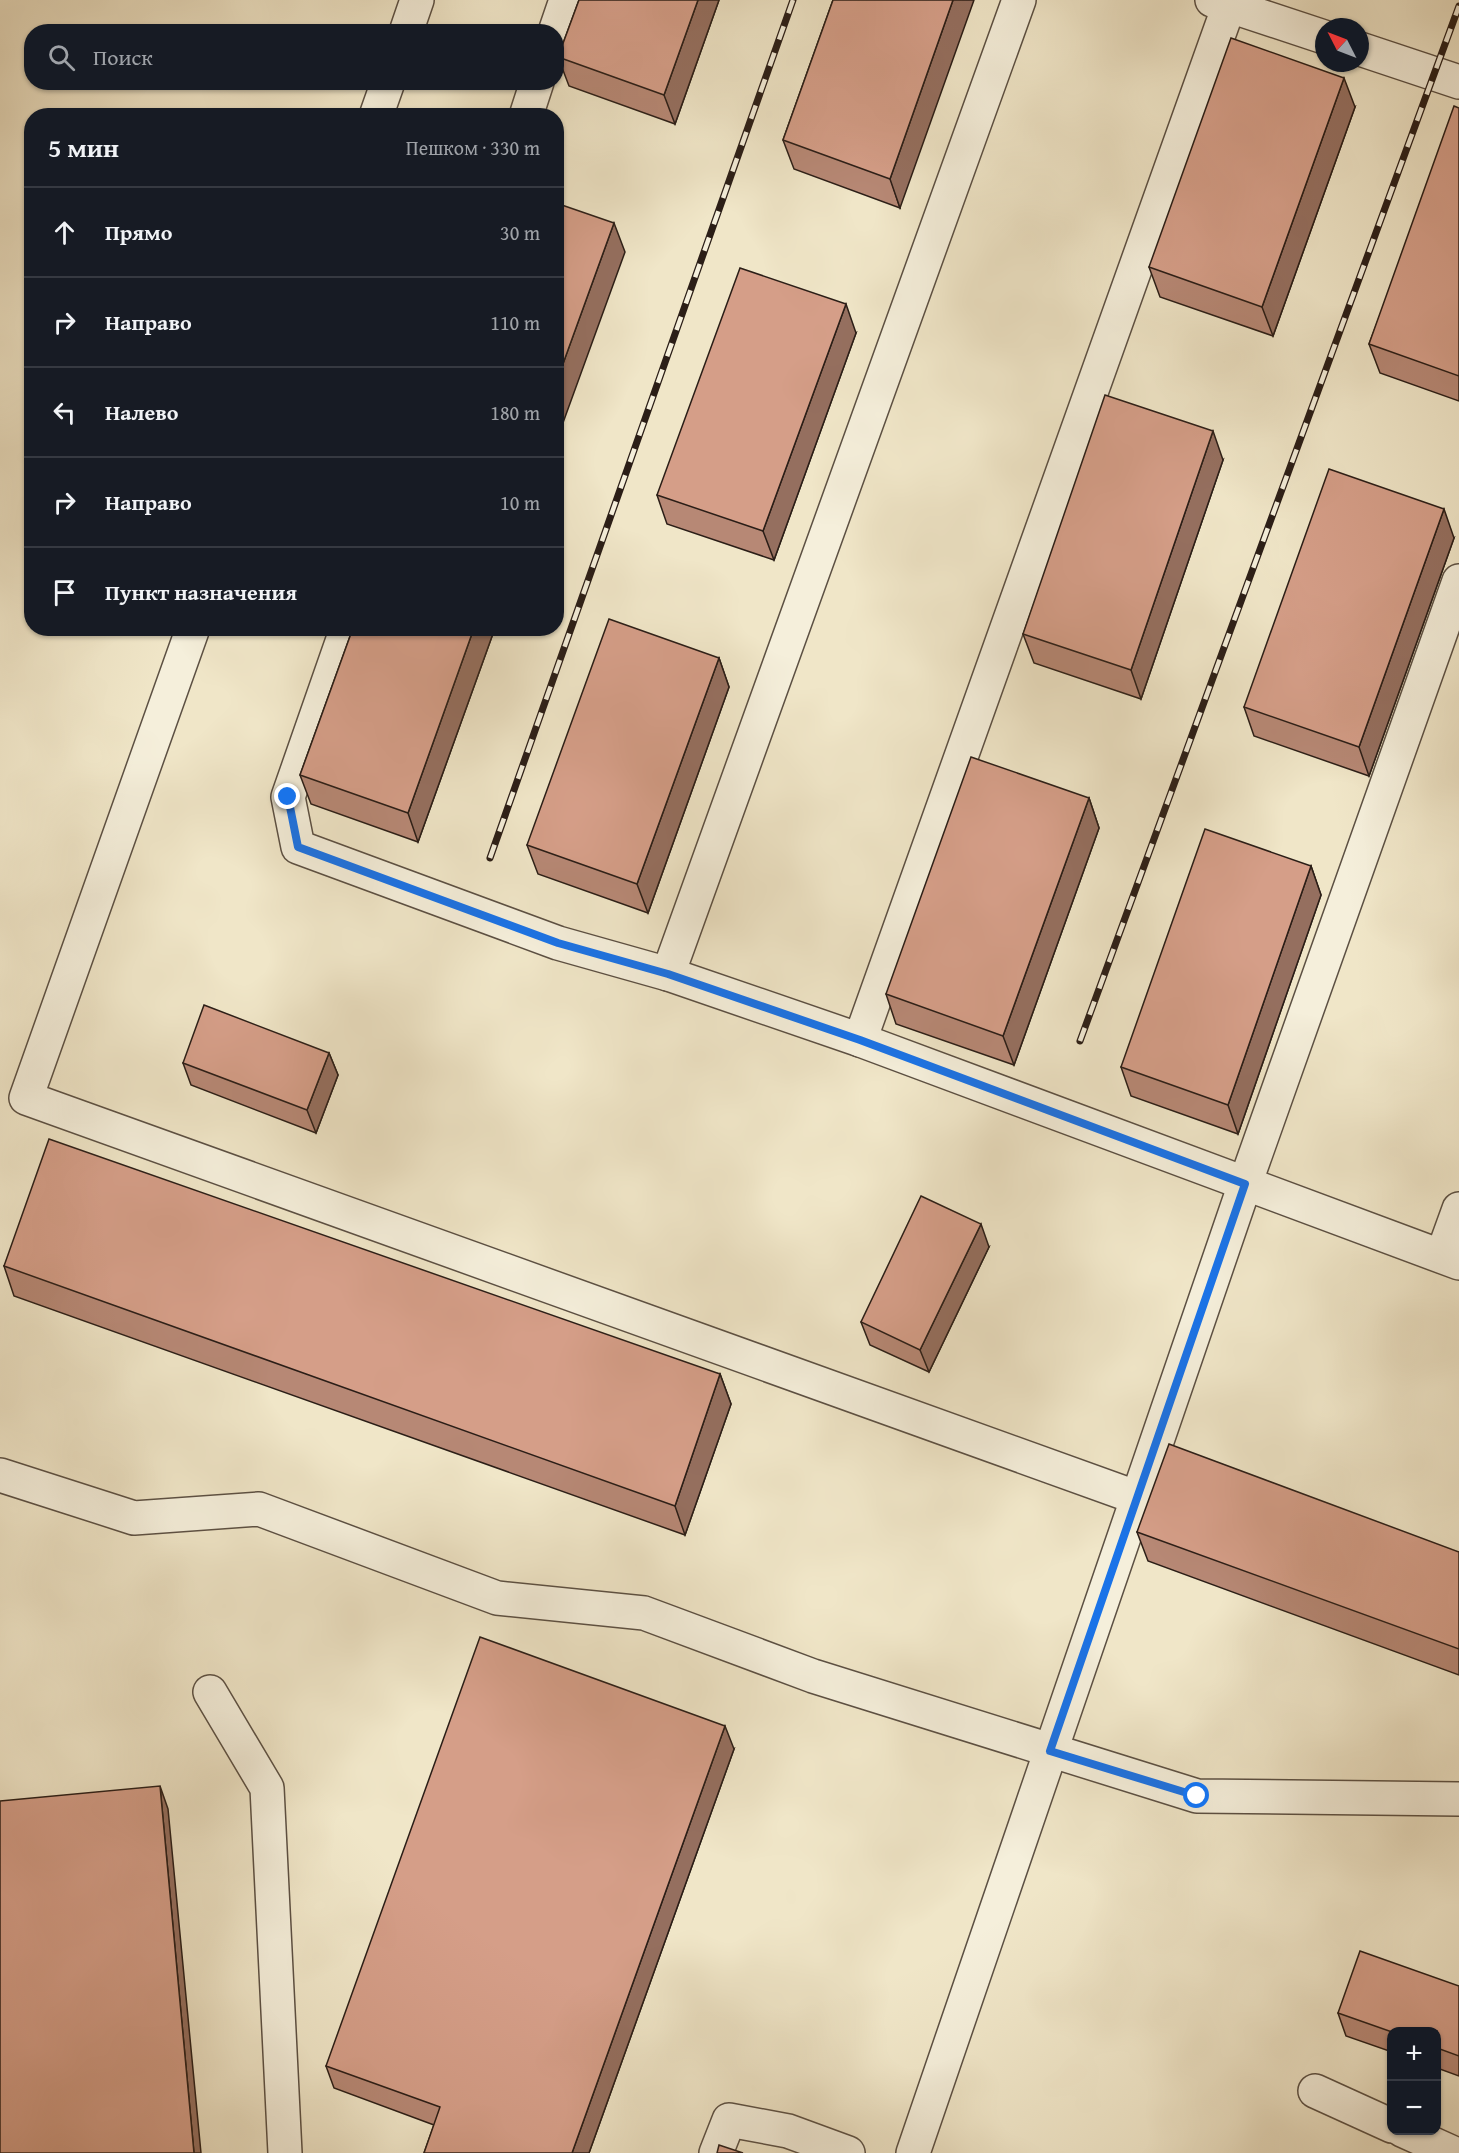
<!DOCTYPE html>
<html lang="ru">
<head>
<meta charset="utf-8">
<style>
  :root { --surface:#171b24; --page:#242831; --text:#f1f3f6; --muted:#9ea1a6; --line:#363941 }
  body { margin:0; font-family:"Gentium Book Plus",serif; background:var(--page); color:var(--text) }
  .controls { position:absolute; right:18px; bottom:18px; display:grid; overflow:hidden; border-radius:12px; box-shadow:0 2px 4px #0004 }
  .controls button { width:54px; height:54px; display:grid; place-items:center; padding:0; border:0; border-bottom:2px solid var(--line); background:var(--surface); color:var(--text); font:30px sans-serif }
  .compass { position:absolute; left:1315px; top:18px; width:54px; height:54px; border-radius:50%; background:var(--surface); box-shadow:0 2px 4px #0004; rotate:312deg }
  .stop { position:absolute; width:18px; height:18px; margin:-14px; border:4px solid #1a73e8; border-radius:50%; background:#fff }
  .stop.end { background:#1a73e8; border-color:#fff; box-shadow:0 2px 6px #0008 }
  .list { margin:0; padding:0; list-style:none }
  h2 { display:flex; justify-content:space-between; align-items:center; height:78px; margin:0; padding:0 24px; font-size:26px }
  h2 small { font-size:20px; font-weight:400; color:var(--muted) }
  .list li { display:grid; grid-template-columns:39px 1fr auto; gap:18px; align-items:center; box-sizing:border-box; height:90px; padding:0 24px; border-top:2px solid var(--line) }
  .list b { display:block; font-size:22px; white-space:nowrap }
  .list em { font-size:20px; font-style:normal; color:var(--muted) }
  .icon { flex:none; width:33px; height:33px; fill:none; stroke:currentColor; stroke-width:2; stroke-linecap:round; stroke-linejoin:round }
  .map { position:relative; flex:none; width:1459px; height:2153px; overflow:hidden }
  .search { position:absolute; background:var(--surface); box-shadow:0 2px 4px #0004; left:24px; top:24px; width:540px; height:66px; display:flex; align-items:center; gap:15px; box-sizing:border-box; padding:0 21px; border-radius:24px; color:var(--muted); font-size:22px }
  .panel { position:absolute; background:var(--surface); box-shadow:0 2px 4px #0004; left:24px; top:108px; width:540px; height:528px; border-radius:24px }
  .map>svg:first-child { display:block }
  .lines { fill:none; stroke-linecap:round; stroke-linejoin:round }
  .minor-casing { stroke:#5c5043; stroke-width:36 }
  .minor { stroke:#f5efdb; stroke-width:33 }
  .rail-casing { stroke:#2b1e17; stroke-width:7 }
  .rail { stroke:#f5efdb; stroke-width:4.5; stroke-dasharray:14; stroke-linecap:butt }
  .wall { fill:#b78875; stroke:#2b1e17; stroke-width:1.5 }
  .shaded-wall { fill:#956f5f; stroke:#2b1e17; stroke-width:1.5 }
  .building { fill:#d59e88; stroke:#2b1e17; stroke-width:1.5 }
  .route { stroke:#1a73e8; stroke-width:8 }
</style>
</head>
<body>
<div class="map">
<svg width="1459" height="2153" viewBox="0 0 1459 2153">
  <rect width="100%" height="100%" fill="#f0e6c8"/>
  <filter id="stains"><feTurbulence type="fractalNoise" baseFrequency=".00333" numOctaves="4"/><feColorMatrix values="0 0 0 0 .2 0 0 0 0 .09 0 0 0 0 .02 0 0 0 .5 -.17"/></filter>
  <radialGradient id="worn" r=".72"><stop offset=".6" stop-color="#630" stop-opacity="0"/><stop offset="1" stop-color="#630" stop-opacity=".3"/></radialGradient>
  <g class="lines">
    <g class="minor-casing">
      <g id="minor">
        <path d="M1212,0L1324,37"/>
        <path d="M406,32L417,0"/>
        <path d="M555,32L566,0"/>
        <path d="M1360,49L1459,82"/>
        <path d="M376,116L388,82"/>
        <path d="M526,116L537,82"/>
        <path d="M193,628L26,1098L1138,1498"/>
        <path d="M347,628L288,797L298,847L558,943L668,974L860,1040L1459,1263"/>
        <path d="M668,974L1019,0"/>
        <path d="M860,1040L1231,0"/>
        <path d="M1442,1256L1459,1209"/>
        <path d="M0,1475L134,1518L259,1509L497,1598L644,1613L813,1676L1197,1796L1459,1799"/>
        <path d="M210,1692L267,1788L285,2153"/>
        <path d="M1315,2091L1392,2126"/>
        <path d="M1402,2130L1453,2153"/>
        <path d="M716,2153L729,2120L788,2131L848,2153"/>
        <path d="M913,2153L1245,1184L1459,581"/>
      </g>
    </g>
    <use href="#minor" class="minor"/>
    <g class="rail-casing">
      <g id="rail">
        <path d="M490,858L793,0"/>
        <path d="M1080,1041L1459,6"/>
      </g>
    </g>
    <use href="#rail" class="rail"/>
  </g>
  <g class="wall">
    <path d="M579,0H719L675,124L569,86L558,57Z"/>
    <path d="M833,0L900,208L794,169L783,140Z"/>
    <path d="M1355,107L1273,336L1160,297L1149,267Z"/>
    <path d="M1459,108V401L1380,373L1369,344Z"/>
    <path d="M856,333L774,560L667,524L657,495Z"/>
    <path d="M1223,460L1141,699L1034,663L1023,634Z"/>
    <path d="M1454,538L1369,776L1254,736L1244,707Z"/>
    <path d="M353,628H495L418,842L311,804L300,775Z"/>
    <path d="M719,658L729,687L648,913L538,874L527,845Z"/>
    <path d="M1089,798L1099,828L1014,1065L896,1024L886,994Z"/>
    <path d="M1311,866L1321,895L1238,1134L1131,1096L1121,1067Z"/>
    <path d="M329,1053L338,1075L316,1133L191,1085L183,1063Z"/>
    <path d="M989,1247L929,1372L870,1345L861,1322Z"/>
    <path d="M4,1266L720,1374L731,1404L685,1535L14,1296Z"/>
    <path d="M1137,1532L1459,1552V1675L1148,1561Z"/>
    <path d="M734,1749L589,2153H424L434,2125L334,2088L326,2066Z"/>
    <path d="M1459,1986V2076L1437,2068V2031H1392V2052L1346,2036L1338,2013Z"/>
  </g>
  <g class="shaded-wall">
    <path d="M698,0H719L675,124L664,95Z"/>
    <path d="M953,0H974L900,208L890,179Z"/>
    <path d="M1344,78L1355,107L1273,336L1262,307Z"/>
    <path d="M614,223L625,252L556,442V383Z"/>
    <path d="M846,304L856,333L774,560L763,531Z"/>
    <path d="M1213,431L1223,460L1141,699L1131,670Z"/>
    <path d="M1444,509L1454,538L1369,776L1359,747Z"/>
    <path d="M474,628H495L418,842L408,813Z"/>
    <path d="M719,658L729,687L648,913L637,884Z"/>
    <path d="M1089,798L1099,828L1014,1065L1003,1036Z"/>
    <path d="M1311,866L1321,895L1238,1134L1228,1105Z"/>
    <path d="M329,1053L338,1075L316,1133L307,1110Z"/>
    <path d="M981,1224L989,1247L929,1372L920,1350Z"/>
    <path d="M720,1374L731,1404L685,1535L675,1506Z"/>
    <path d="M725,1726L734,1749L589,2153H572Z"/>
    <path d="M160,1786L168,1809L201,2153H194Z"/>
  </g>
  <g class="building">
    <path d="M579,0H698L664,95L558,57Z"/>
    <path d="M833,0H953L890,179L783,140Z"/>
    <path d="M1231,38L1344,78L1262,307L1149,267Z"/>
    <path d="M1454,106L1459,108V376L1369,344Z"/>
    <path d="M556,203L614,223L556,383Z"/>
    <path d="M740,268L846,304L763,531L657,495Z"/>
    <path d="M1105,395L1213,431L1131,670L1023,634Z"/>
    <path d="M1329,469L1444,509L1359,747L1244,707Z"/>
    <path d="M609,619L719,658L637,884L527,845Z"/>
    <path d="M353,628H474L408,813L300,775Z"/>
    <path d="M971,757L1089,798L1003,1036L886,994Z"/>
    <path d="M1205,829L1311,866L1228,1105L1121,1067Z"/>
    <path d="M204,1005L329,1053L307,1110L183,1063Z"/>
    <path d="M49,1139L720,1374L675,1506L4,1266Z"/>
    <path d="M921,1196L981,1224L920,1350L861,1322Z"/>
    <path d="M1169,1444L1459,1552V1649L1137,1532Z"/>
    <path d="M480,1637L725,1726L572,2153H424L440,2107L326,2066Z"/>
    <path d="M160,1786L194,2153H0V1801Z"/>
    <path d="M1360,1951L1459,1986V2056L1437,2048V2031L1392,2032L1338,2013Z"/>
    <path d="M719,2145L743,2153H717Z"/>
  </g>
  <g class="lines">
    <path class="route" d="M288,797L298,847L558,943L668,974L860,1040L1245,1184L1050,1751L1197,1796"/>
  </g>
  <rect width="100%" height="100%" filter="url(#stains)"/>
  <rect width="100%" height="100%" fill="url(#worn)"/>
</svg>
<div class="controls">
<button>+</button>
<button>−</button>
</div>
<svg class="compass" viewBox="-18 -18 36 36"><path d="M0-13l5 13h-10z" fill="#e53935"/><path d="M0 13l5-13h-10z" fill="#9ea1a6"/></svg>
<div class="stop" style="left:1197px;top:1796px"></div>
<div class="stop end" style="left:288px;top:797px"></div>
<div class="search"><svg class="icon" aria-label="search" viewBox="0 0 24 24"><circle cx="10" cy="10" r="6"/><path d="M15 15l6 6"/></svg>Поиск</div>
<section class="panel">
<h2>5 мин<small>Пешком · 330 m</small></h2>
<ul class="list">
<li><svg class="icon" aria-label="ahead" viewBox="0 0 24 24"><path d="M12 20V5M6 11l6-6 6 6"/></svg><div><b>Прямо</b></div><em>30 m</em></li>
<li><svg class="icon" aria-label="right" viewBox="0 0 24 24"><path d="M7 20v-9h11M14 6l5 5-5 5"/></svg><div><b>Направо</b></div><em>110 m</em></li>
<li><svg class="icon" aria-label="left" viewBox="0 0 24 24"><path d="M17 20v-9H6M10 6l-5 5 5 5"/></svg><div><b>Налево</b></div><em>180 m</em></li>
<li><svg class="icon" aria-label="right" viewBox="0 0 24 24"><path d="M7 20v-9h11M14 6l5 5-5 5"/></svg><div><b>Направо</b></div><em>10 m</em></li>
<li><svg class="icon" aria-label="arrive" viewBox="0 0 24 24"><path d="M6 21V4h12l-3 4 3 4H6"/></svg><div><b>Пункт назначения</b></div></li>
</ul>
</section>
</div>
</body>
</html>
